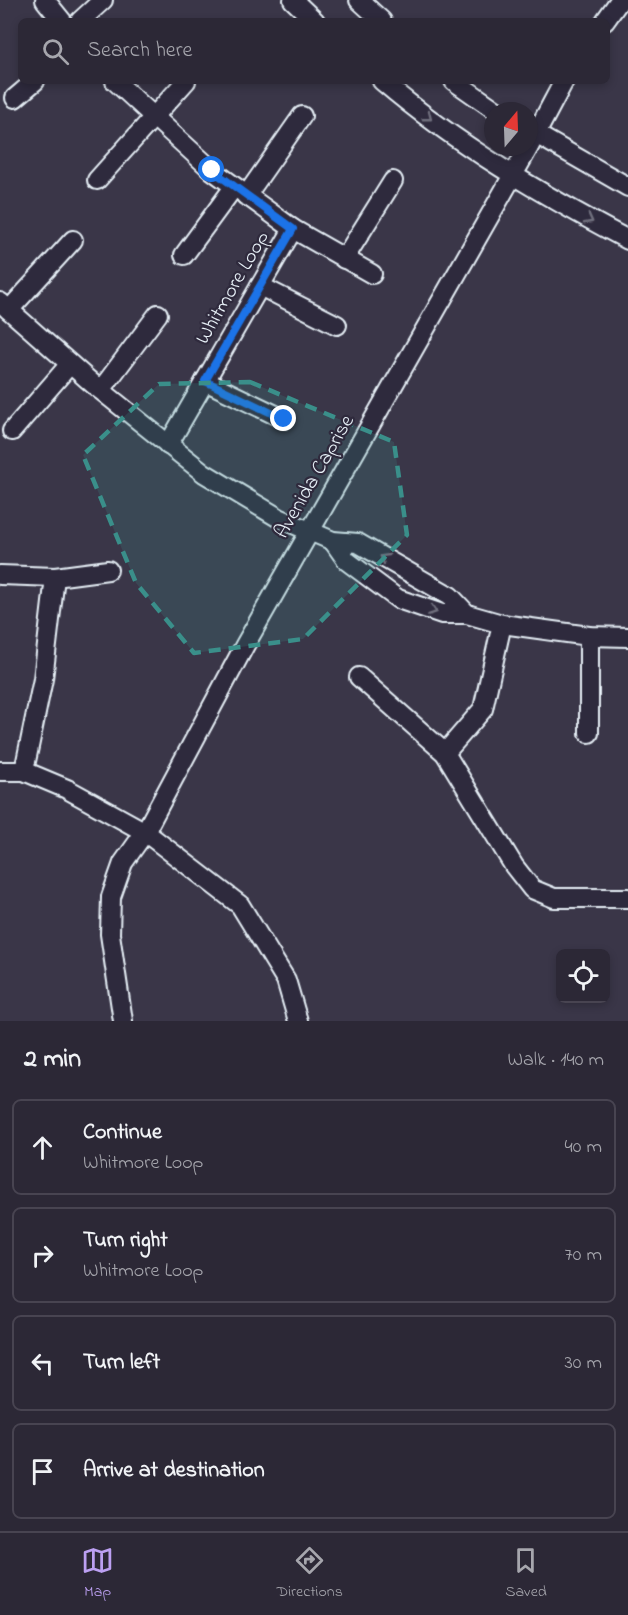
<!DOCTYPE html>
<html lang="en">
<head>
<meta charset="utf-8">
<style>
  :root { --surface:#2c2836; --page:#383442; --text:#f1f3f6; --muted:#a6a6ad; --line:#484451; --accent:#bca0f2 }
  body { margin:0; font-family:"Indie Flower",sans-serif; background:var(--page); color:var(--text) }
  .controls { position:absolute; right:18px; bottom:18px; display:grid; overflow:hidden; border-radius:9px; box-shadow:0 3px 9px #0003 }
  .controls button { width:54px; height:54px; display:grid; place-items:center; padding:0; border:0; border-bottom:2px solid var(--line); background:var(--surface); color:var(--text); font:30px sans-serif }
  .compass { position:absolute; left:484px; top:102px; width:54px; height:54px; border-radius:50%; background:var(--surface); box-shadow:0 3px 9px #0003; rotate:19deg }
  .stop { position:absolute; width:18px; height:18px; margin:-14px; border:4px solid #1a73e8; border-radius:50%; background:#fff }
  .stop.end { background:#1a73e8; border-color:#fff; box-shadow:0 2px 6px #0008 }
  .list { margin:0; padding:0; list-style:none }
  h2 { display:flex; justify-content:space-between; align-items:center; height:78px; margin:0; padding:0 24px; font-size:26px }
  h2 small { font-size:20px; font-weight:400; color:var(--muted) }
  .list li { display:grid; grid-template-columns:39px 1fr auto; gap:18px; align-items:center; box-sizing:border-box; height:96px; margin:0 12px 12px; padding:0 12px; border:2px solid var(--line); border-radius:9px }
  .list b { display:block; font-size:22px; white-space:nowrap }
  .list p { margin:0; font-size:20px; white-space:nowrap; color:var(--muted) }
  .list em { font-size:20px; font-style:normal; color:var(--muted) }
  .icon { flex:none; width:33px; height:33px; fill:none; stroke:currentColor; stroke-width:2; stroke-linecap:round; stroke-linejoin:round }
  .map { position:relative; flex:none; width:628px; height:1021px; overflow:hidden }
  .search { position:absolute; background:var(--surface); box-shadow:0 3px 9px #0003; left:18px; right:18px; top:18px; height:66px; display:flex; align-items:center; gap:15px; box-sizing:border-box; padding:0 21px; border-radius:9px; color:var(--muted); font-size:22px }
  .sheet { height:510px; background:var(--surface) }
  nav { display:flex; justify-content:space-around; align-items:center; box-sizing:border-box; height:84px; border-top:2px solid var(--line); background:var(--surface); font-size:16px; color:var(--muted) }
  nav a { display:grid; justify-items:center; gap:3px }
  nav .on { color:var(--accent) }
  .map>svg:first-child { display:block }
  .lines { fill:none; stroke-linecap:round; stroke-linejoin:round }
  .minor-casing { stroke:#e8f1f8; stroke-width:22 }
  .minor { stroke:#2f2a3d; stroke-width:18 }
  .oneway { stroke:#70707e }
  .route { stroke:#1a73e8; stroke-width:8 }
  .marked { fill:#3a8f8a; fill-opacity:0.2; stroke:#3a8f8a; stroke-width:4.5; stroke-dasharray:12 8; stroke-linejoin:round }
  .labels { text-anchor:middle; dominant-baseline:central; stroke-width:4.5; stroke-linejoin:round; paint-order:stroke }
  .street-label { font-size:21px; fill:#e8f1f8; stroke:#2f2a3d }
</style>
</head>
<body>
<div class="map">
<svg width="628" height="1021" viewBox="0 0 628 1021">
  <rect width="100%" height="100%" fill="#3a3648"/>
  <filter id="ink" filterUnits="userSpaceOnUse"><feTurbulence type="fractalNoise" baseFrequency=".0167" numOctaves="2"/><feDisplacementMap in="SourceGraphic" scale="12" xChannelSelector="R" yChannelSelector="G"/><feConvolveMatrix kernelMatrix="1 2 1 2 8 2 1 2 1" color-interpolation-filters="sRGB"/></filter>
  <g filter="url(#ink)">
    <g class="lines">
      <g class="minor-casing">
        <g id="minor">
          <path d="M45,0L62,21"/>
          <path d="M293,0L315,21"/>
          <path d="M359,0L382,21"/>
          <path d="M80,21L103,0"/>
          <path d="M605,21L620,0"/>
          <path d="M115,81L212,170L293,229L168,445"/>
          <path d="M382,81C457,145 541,194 628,240"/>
          <path d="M454,81L497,111"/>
          <path d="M15,98L35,81"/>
          <path d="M529,130L628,187"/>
          <path d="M530,145L564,81"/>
          <path d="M97,180L186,81"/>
          <path d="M246,196L302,116"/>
          <path d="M293,229L372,274"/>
          <path d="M184,255L234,187"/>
          <path d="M344,259L393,181"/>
          <path d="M260,286L337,325"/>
          <path d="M0,302L93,384L204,473L279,518L333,541L358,543L450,596L467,614"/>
          <path d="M9,310L73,240"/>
          <path d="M205,381L284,419"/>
          <path d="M101,390L158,314"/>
          <path d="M12,431L70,364"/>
          <path d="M333,541L347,561L398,599L442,614H467L502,624L589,636L628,637"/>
          <path d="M0,575L55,577L108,570"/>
          <path d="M589,636V733"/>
          <path d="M359,677L445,753L514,866L532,889L554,898H628"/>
          <path d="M445,753L483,709L502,624"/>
          <path d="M0,771H24L67,789L145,832L240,905L286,980L298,1021"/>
          <path d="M24,771L43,679L55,577"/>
          <path d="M123,1021L110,934L111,897L123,863L145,832L245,645L529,147"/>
        </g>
      </g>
      <use href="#minor" class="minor"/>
    </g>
    <defs><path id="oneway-chevron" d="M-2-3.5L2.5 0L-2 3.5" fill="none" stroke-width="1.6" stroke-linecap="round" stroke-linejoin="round" transform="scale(1.5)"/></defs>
    <g class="oneway">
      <use href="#oneway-chevron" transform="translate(428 117) rotate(38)"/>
      <use href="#oneway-chevron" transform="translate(589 220) rotate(28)"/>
      <use href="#oneway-chevron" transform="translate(384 558) rotate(-150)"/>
      <use href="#oneway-chevron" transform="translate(433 611) rotate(19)"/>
    </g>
  </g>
  <g class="lines" filter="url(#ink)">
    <path class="route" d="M212,170L293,229L205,381L284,419"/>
  </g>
  <path class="marked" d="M250,382L394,442L407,535L303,639L194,653L136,583L83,455L159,384Z"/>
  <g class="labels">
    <g class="street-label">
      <text transform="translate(233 288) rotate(-60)">Whitmore Loop</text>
      <text transform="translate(315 477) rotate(-60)">Avenida Caprise</text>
    </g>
  </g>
</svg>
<div class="controls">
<button><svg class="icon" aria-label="locate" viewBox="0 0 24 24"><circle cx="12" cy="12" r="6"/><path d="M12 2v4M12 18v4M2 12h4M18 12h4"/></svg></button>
</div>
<svg class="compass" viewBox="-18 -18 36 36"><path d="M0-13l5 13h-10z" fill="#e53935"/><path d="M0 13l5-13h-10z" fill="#a6a6ad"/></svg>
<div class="stop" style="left:212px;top:170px"></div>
<div class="stop end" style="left:284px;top:419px"></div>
<div class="search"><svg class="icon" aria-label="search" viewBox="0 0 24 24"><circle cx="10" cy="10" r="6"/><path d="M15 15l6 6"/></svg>Search here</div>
</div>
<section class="sheet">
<h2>2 min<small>Walk · 140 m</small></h2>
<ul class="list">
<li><svg class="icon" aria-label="ahead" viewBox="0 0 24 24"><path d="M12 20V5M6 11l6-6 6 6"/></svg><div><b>Continue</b><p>Whitmore Loop</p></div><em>40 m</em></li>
<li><svg class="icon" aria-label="right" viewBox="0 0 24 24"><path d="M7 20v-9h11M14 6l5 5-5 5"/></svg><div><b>Turn right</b><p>Whitmore Loop</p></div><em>70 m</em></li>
<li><svg class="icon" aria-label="left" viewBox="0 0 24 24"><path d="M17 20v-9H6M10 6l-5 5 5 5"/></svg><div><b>Turn left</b></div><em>30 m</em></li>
<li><svg class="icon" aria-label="arrive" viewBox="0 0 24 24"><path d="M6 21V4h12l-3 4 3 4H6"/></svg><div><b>Arrive at destination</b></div></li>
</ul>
</section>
<nav>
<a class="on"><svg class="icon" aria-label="map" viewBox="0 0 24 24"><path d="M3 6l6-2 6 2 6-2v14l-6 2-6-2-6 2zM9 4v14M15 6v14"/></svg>Map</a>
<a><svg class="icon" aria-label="directions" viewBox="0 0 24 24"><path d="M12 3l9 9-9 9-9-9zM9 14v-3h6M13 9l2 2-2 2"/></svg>Directions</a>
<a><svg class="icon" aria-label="saved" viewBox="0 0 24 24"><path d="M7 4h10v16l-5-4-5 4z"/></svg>Saved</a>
</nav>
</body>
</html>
